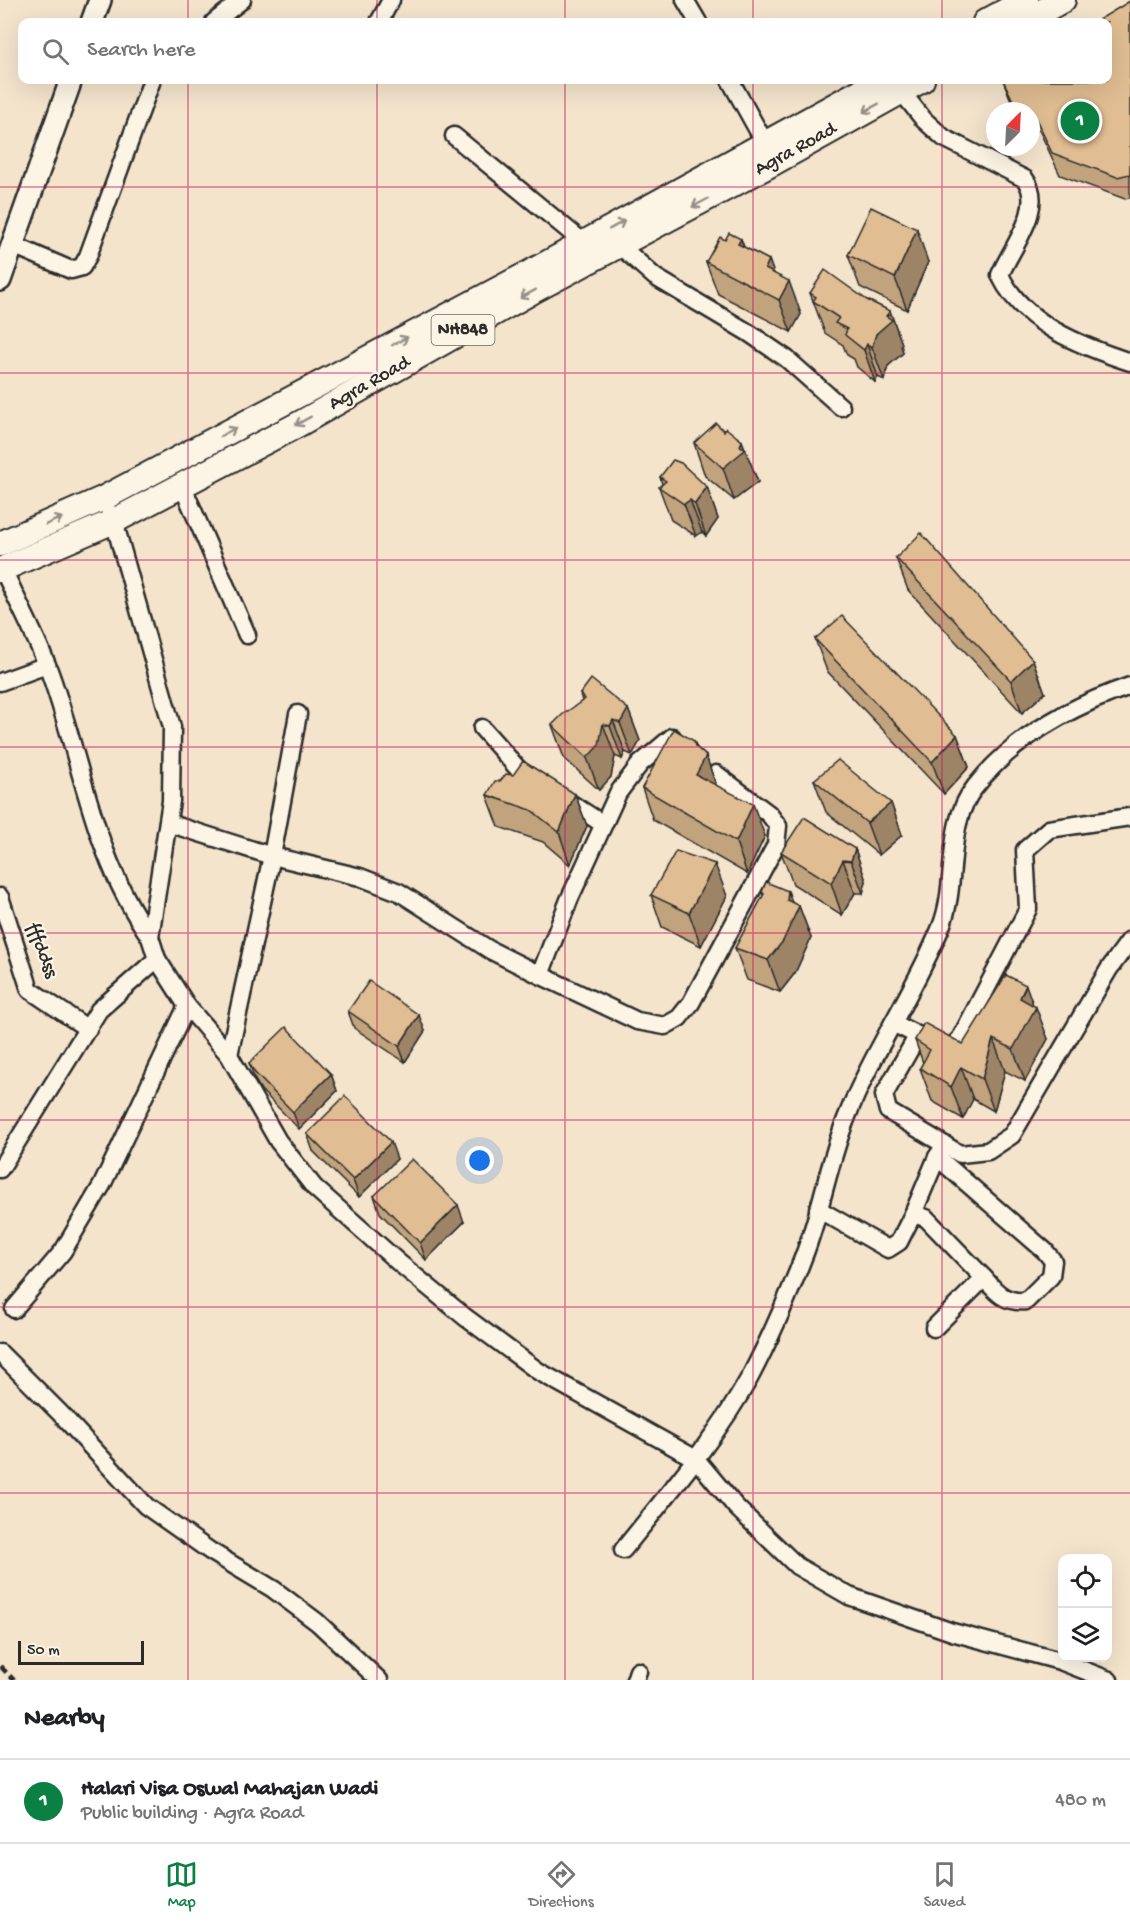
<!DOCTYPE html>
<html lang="en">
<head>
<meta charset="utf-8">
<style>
  :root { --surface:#fff; --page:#f6f6f6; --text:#202124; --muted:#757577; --line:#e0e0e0; --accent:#0b8043 }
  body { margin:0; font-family:"Gochi Hand",sans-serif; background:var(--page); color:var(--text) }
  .controls { position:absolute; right:18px; bottom:18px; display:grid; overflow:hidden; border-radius:12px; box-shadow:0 6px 24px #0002 }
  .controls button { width:54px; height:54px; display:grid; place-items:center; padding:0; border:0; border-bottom:2px solid var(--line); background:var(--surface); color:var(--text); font:30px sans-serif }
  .compass { position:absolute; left:986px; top:102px; width:54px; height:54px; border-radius:50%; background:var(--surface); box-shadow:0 6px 24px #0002; rotate:24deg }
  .scale { position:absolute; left:18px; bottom:15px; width:126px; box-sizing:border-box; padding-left:6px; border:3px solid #2b2b2b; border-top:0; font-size:16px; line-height:21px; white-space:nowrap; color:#2b2b2b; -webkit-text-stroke:4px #fcf5e5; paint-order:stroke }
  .you { position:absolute; left:480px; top:1161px; width:21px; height:21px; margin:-15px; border:4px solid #fff; border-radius:50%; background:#1a73e8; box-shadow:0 0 0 9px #1a73e833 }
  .badge { display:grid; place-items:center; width:39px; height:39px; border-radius:50%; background:var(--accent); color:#fff; font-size:20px; font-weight:700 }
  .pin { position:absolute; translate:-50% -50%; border:3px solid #fff; box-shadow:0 2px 6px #0006 }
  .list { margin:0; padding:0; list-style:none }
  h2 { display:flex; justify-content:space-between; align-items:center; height:78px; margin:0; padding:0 24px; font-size:26px }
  h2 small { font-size:20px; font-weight:400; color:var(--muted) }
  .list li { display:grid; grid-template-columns:39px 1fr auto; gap:18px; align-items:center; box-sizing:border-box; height:84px; padding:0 24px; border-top:2px solid var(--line) }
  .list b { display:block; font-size:22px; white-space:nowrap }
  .list p { margin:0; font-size:20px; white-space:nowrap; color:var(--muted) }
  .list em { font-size:20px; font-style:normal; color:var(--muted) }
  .icon { flex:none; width:33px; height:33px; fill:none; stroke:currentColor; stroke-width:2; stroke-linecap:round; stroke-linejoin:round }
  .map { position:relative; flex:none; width:1130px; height:1680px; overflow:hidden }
  .search { position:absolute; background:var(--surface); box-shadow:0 6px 24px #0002; left:18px; right:18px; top:18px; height:66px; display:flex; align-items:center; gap:15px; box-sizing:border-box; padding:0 21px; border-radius:12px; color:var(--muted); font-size:22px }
  .sheet { height:162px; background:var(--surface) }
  nav { display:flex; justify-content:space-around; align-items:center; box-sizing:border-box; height:84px; border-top:2px solid var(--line); background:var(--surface); font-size:16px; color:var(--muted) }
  nav a { display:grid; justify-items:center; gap:3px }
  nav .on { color:var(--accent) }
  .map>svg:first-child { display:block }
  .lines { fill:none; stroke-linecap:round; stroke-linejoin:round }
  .minor-casing { stroke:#2b2b2b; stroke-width:21 }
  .major-casing { stroke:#2b2b2b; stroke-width:26 }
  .highway-casing { stroke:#2b2b2b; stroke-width:28 }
  .minor { stroke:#fcf5e5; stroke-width:16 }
  .major { stroke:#fcf5e5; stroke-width:21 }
  .highway { stroke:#fcf5e5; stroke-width:24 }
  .rail { stroke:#2b2b2b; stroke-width:4.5; stroke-dasharray:9 4.5; stroke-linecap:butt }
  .wall { fill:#c1a37e; stroke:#2b2b2b; stroke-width:1.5 }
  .shaded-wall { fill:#9d8466; stroke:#2b2b2b; stroke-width:1.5 }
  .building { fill:#e0bd92; stroke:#2b2b2b; stroke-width:1.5 }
  .oneway { stroke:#949088 }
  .grid { fill:none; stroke:#c2185b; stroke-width:1.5; stroke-opacity:0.55 }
  .labels { text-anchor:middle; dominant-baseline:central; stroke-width:4.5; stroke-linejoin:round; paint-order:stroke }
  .shield { fill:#fcf5e5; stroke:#6a6863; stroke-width:1.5 }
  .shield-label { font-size:18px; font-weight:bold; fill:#2b2b2b }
  .street-label { font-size:20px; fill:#2b2b2b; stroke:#fcf5e5 }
</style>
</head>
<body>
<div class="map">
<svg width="1130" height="1680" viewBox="0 0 1130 1680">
  <rect width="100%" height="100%" fill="#f4e4cc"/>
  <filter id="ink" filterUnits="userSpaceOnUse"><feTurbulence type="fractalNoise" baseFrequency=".0167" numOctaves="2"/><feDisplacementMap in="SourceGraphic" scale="12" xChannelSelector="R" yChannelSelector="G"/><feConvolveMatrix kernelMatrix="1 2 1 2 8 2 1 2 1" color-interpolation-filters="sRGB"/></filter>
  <g filter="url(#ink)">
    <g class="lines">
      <g class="minor-casing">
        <g id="minor">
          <path d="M685,0L698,22"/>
          <path d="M214,22L242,0"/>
          <path d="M379,22L391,0"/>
          <path d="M730,80L765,143"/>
          <path d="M901,91L924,120L944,138L1025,179C1046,207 1011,248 1000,275C1023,324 1081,346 1130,362"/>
          <path d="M454,136L584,243"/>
          <path d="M13,245L71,270L82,267L88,256L152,80"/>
          <path d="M619,245L655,277L749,333L787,359L841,407"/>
          <path d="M182,485L247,635"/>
          <path d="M110,513L114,521L172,727L171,801L150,937L157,959L187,1006L229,1055L278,1141L314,1187L398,1262L465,1317L538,1371L696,1459L736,1507L797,1566L849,1596L952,1632L1060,1661L1109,1680"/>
          <path d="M3,569C17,601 34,632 47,665C82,757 91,854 150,937"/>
          <path d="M0,682L47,665"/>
          <path d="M482,728L520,771L534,780"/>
          <path d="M561,797L603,824"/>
          <path d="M168,823L272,856L360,877L399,892L490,950L540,975L637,1021L665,1026L679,1018L691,1003L776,845L778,826L769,814L716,774"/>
          <path d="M0,897L30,990L88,1029"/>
          <path d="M540,975L569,900L618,793L640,764L672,737"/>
          <path d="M893,1023L937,1045L951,1048L960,1039L1028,909L1025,850L1049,829L1130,817"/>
          <path d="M918,1035L884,1095L888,1111L960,1154L988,1151L1012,1135L1109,969L1130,940"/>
          <path d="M229,1055L272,856L298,714"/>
          <path d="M945,1145L937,1157L1045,1251L1053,1261L1051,1276L1026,1301C1005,1303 997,1293 984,1278"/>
          <path d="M0,1169L99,1010L157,959"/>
          <path d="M818,1209L888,1249L899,1242L913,1214L926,1218L984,1278L934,1328"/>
          <path d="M913,1214L937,1157"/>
          <path d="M14,1309L63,1251L102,1185L187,1006"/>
          <path d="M0,1353L60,1413L146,1506L210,1551L273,1589L317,1622L379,1680"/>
          <path d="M623,1550C667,1495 715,1440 750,1377C769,1341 788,1297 803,1258C821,1213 828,1164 846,1119C872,1052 914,993 941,927C959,882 944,825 975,787C1013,738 1072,706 1130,686"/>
          <path d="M635,1680L638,1671"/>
        </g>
      </g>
      <g class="major-casing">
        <g id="major">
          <path d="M92,22L100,0"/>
          <path d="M0,280L71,80"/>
        </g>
      </g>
      <g class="highway-casing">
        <g id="highway">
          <path d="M985,22L1026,0"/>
          <path d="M1023,22L1063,0"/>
          <path d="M0,544L102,499L529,273L881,80"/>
          <path d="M0,570L114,521L299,424L533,291L775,162L922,80"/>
        </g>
      </g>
      <use href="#minor" class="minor"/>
      <use href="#major" class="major"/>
      <use href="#highway" class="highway"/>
      <path class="rail" d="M0,1666L14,1680"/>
    </g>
    <g class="wall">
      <path d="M1130,1V198L1125,199L1060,175L1039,130L1031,131V111H1015L1003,80Z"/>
      <path d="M741,239L744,247L769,260L774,274L801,314L791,332L718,294L706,262L725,240Z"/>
      <path d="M848,255L928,262L907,310L860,287Z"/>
      <path d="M810,293L867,300L890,311L902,344L901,345L903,353L888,366L884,380L878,377L875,382L857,367L854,359L847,355L843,345L825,333Z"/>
      <path d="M724,431L742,441L758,482L734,500L705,476L694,443Z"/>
      <path d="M660,477L707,487L718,519L706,536L702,532L696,536L671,520L659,487L662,484Z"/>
      <path d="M896,558L1033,660L1045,693L1022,713L908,590Z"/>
      <path d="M815,639L957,735L969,767L944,794L827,671Z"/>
      <path d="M580,694L628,709L640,741L632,755L625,752L622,759L615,756L611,777L599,790L564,758L552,725L582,701Z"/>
      <path d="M694,741L697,748L706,756L716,785L765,836L747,874L653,820L642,788Z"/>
      <path d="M814,780L891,803L902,835L879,855L826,812Z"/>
      <path d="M575,794L587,826L570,865L543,842L499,827L487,795Z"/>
      <path d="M855,849L866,881L863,893H855L842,915L793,884L781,852Z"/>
      <path d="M788,891L792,903L799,906L811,938L795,973L780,992L747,980L735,948L763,896L762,892Z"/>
      <path d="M651,895L727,896L701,946L662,927Z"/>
      <path d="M1033,1006L1048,1039L1025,1081L1005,1071L994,1111L973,1099L963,1119L932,1101L920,1068L923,1063L915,1040L963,1044Z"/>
      <path d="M348,1011L425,1031L405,1062L354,1028Z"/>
      <path d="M249,1063L331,1074L337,1091L299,1129L261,1090L255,1080Z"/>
      <path d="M307,1134L397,1159L359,1197L313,1151Z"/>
      <path d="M374,1196L464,1222L426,1260L380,1213Z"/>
    </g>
    <g class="shaded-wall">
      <path d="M917,229L928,262L907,310L895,278Z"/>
      <path d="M741,239L752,271L738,244Z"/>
      <path d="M769,260L781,293L765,269Z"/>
      <path d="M789,281L801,314L791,332L779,300Z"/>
      <path d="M890,311L902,344L901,345L903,353L888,366L884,380L872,347L876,334Z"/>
      <path d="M867,344L878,377L875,382L864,350Z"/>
      <path d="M742,441L758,482L734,500L723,468L740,446Z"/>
      <path d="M707,487L718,519L706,536L695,504Z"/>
      <path d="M690,500L702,532L696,536L684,504Z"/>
      <path d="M1033,660L1045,693L1022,713L1011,681Z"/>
      <path d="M628,709L640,741L632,755L620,723Z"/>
      <path d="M613,720L625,752L622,759L610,726Z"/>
      <path d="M603,724L615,756L611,777L599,790L587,758Z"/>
      <path d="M957,735L969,767L944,794L932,762Z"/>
      <path d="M694,741L702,763L706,756L717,788L696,775Z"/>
      <path d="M575,794L587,826L570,865L559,832Z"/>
      <path d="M891,803L902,835L879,855L867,823Z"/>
      <path d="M753,804L765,836L747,874L736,842Z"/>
      <path d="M855,849L866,881L863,893L851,861Z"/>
      <path d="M843,860L855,893L842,915L831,883Z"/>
      <path d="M715,864L727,896L701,946L689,913Z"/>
      <path d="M788,891L796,913L799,906L811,938L795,973L780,992L768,960L787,900Z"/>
      <path d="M1026,985L1035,1010L1036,1007L1048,1039L1025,1081L1013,1049L1020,998Z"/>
      <path d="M419,1015L425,1031L405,1062L399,1046Z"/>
      <path d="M993,1039L1005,1071L994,1111L982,1079Z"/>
      <path d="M961,1067L973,1099L963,1119L951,1087Z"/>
      <path d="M331,1074L337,1091L299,1129L293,1112Z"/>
      <path d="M391,1142L397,1159L359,1197L353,1180Z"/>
      <path d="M458,1205L464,1222L426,1260L420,1243Z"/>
    </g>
    <g class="building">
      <path d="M1130,1V174L1117,177L1052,153L1031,108L1017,109L1003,80H1107V22H1095Z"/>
      <path d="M871,207L917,229L895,278L848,255Z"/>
      <path d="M729,233L741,239L738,244L769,260L765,269L789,281L779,300L706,262L720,237L725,240Z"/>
      <path d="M825,270L867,300L890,311L886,316L892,320L876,334L872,347L867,344L864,350L845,335L847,329L835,323L839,318L813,301L816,297L810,293Z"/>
      <path d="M716,423L724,431L726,428L742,441L740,446L746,449L723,468L694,443Z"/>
      <path d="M673,460L681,463L707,487L695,504L690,500L684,504L659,487L666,481L660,477Z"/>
      <path d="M921,533L1033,660L1011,681L896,558Z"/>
      <path d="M842,616L957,735L932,762L815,639Z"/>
      <path d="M591,679L628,709L620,723L613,720L610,726L603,724L599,745L587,758L552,725L562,715L585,699L580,694Z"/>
      <path d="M674,729L694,741L695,746L706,756L696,775L753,804L736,842L642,788Z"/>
      <path d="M838,760L891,803L867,823L814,780Z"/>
      <path d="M523,761L575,794L559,832L531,810L487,795L495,781H500L506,774L513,775Z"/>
      <path d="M804,817L855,849L851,861L843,860L831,883L781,852Z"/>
      <path d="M676,851L715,864L689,913L651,895Z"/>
      <path d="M766,882L788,891L787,900L799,906L783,941L768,960L735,948L764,894L762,892Z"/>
      <path d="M1006,975L1026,985L1020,998L1036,1007L1013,1049L993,1039L982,1079L961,1067L951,1087L920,1068L930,1050L915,1040L924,1023L963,1044Z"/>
      <path d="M369,981L419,1015L399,1046L348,1011Z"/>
      <path d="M286,1027L331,1074L293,1112L255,1073L249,1063Z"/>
      <path d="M345,1096L391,1142L353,1180L307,1134Z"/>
      <path d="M412,1159L458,1205L420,1243L374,1196Z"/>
    </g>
    <defs><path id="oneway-shaft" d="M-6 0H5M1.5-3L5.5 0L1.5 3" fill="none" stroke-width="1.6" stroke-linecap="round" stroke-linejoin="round" transform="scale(1.5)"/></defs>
    <g class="oneway">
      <use href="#oneway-shaft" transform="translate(871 108) rotate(151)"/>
      <use href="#oneway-shaft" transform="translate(700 203) rotate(152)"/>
      <use href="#oneway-shaft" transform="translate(617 225) rotate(-29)"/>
      <use href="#oneway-shaft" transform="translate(528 294) rotate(151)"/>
      <use href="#oneway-shaft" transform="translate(400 341) rotate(-28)"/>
      <use href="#oneway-shaft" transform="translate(303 421) rotate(151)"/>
      <use href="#oneway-shaft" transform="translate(228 432) rotate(-28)"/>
      <use href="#oneway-shaft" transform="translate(54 521) rotate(-24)"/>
    </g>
  </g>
  <path class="grid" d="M188,0V22M377,0V22M565,0V22M753,0V22M942,0V22M188,80V1680M377,80V1680M565,80V1680M753,80V1680M942,80V1680M0,187H1130M0,373H1130M0,560H1130M0,747H1130M0,933H1130M0,1120H1130M0,1307H1130M0,1493H1130"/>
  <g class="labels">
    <rect class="shield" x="431.5" y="315" width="63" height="30" rx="4.5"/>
    <g class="shield-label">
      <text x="463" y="330">NH848</text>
    </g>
    <g class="street-label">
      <text transform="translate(796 150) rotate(-29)">Agra Road</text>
      <text transform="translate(370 384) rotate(-30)">Agra Road</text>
      <text transform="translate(41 951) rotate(69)">fffddss</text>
    </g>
  </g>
</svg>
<div class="controls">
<button><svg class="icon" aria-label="locate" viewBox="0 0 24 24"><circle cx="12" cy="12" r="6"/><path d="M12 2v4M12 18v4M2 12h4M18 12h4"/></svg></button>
<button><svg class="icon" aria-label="layers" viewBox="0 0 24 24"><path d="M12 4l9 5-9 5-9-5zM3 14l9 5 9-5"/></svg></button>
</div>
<svg class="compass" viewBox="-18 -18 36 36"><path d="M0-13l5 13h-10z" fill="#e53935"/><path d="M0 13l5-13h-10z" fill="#757577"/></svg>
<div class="scale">50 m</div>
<div class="you"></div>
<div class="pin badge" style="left:1080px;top:121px">1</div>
<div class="search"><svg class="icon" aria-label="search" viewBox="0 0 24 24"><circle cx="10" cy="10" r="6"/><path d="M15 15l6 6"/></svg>Search here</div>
</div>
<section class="sheet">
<h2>Nearby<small></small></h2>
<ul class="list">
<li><span class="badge">1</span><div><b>Halari Visa Oswal Mahajan Wadi</b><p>Public building · Agra Road</p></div><em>480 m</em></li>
</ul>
</section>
<nav>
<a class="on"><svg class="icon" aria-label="map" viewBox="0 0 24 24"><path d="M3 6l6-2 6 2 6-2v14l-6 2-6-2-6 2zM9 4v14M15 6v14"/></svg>Map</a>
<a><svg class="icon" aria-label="directions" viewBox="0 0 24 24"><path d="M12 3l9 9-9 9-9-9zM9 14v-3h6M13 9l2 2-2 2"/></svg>Directions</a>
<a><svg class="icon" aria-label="saved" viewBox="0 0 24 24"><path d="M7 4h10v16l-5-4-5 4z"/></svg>Saved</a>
</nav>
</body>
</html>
